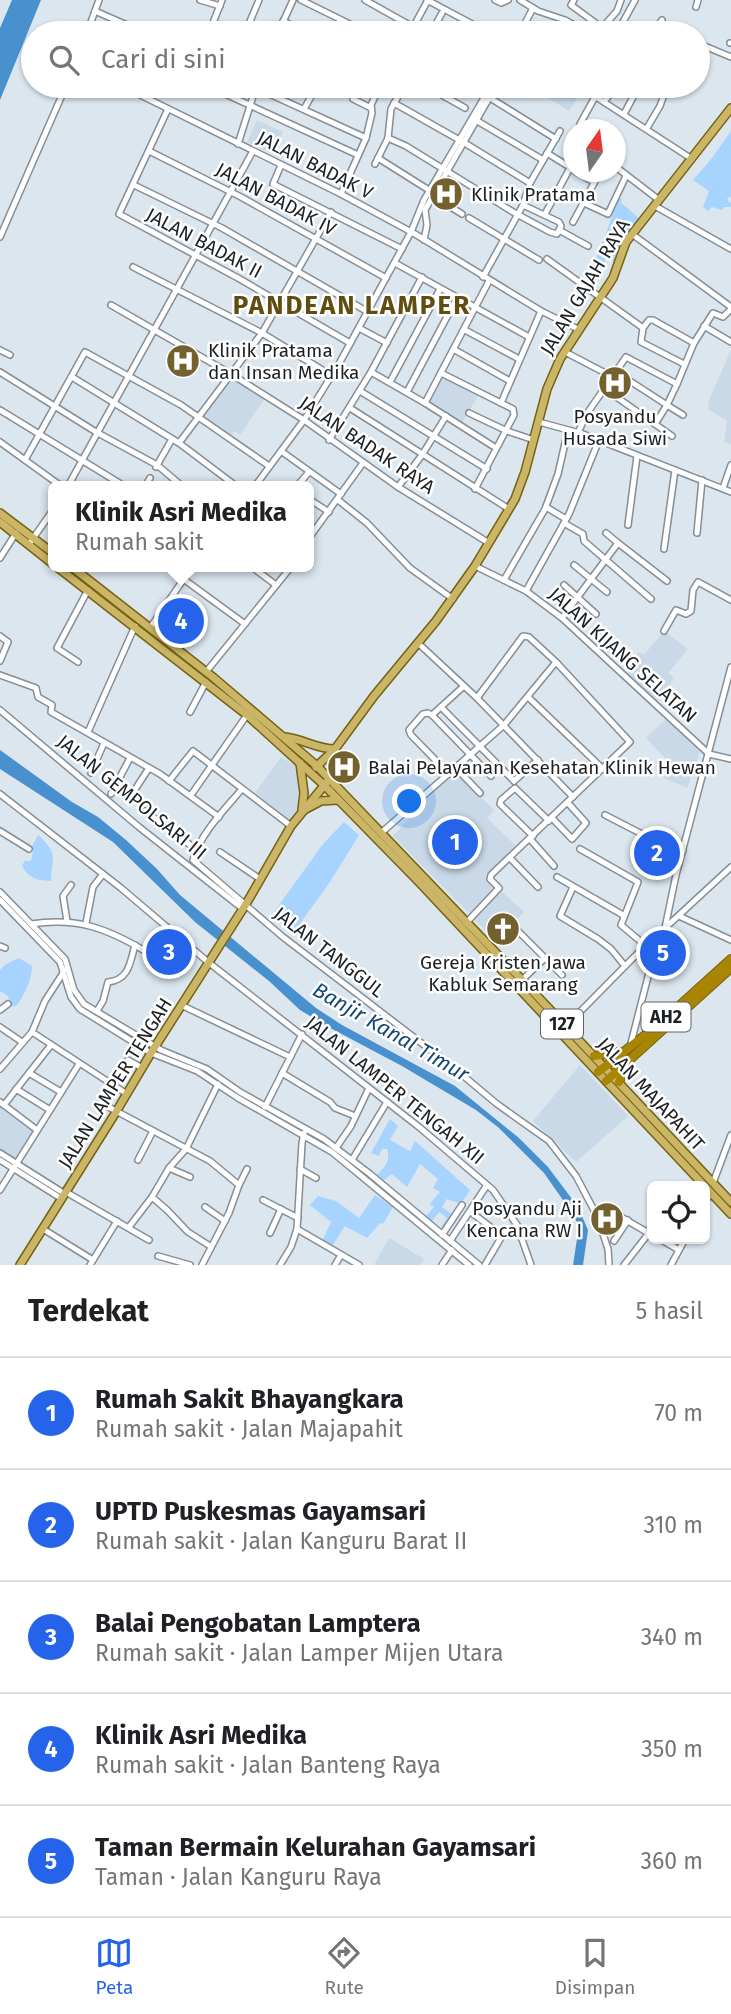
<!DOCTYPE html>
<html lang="id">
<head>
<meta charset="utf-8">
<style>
  :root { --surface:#fff; --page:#f6f6f6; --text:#202124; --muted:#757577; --line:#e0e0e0; --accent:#2563eb }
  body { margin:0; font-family:"Fira Sans",sans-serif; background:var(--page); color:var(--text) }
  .controls { position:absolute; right:21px; bottom:21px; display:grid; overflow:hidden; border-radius:10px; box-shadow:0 2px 5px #0004 }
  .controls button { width:63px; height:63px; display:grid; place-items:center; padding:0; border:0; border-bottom:2px solid var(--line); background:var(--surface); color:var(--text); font:35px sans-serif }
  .compass { position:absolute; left:563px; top:119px; width:63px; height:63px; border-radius:50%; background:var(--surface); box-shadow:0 2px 5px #0004; rotate:14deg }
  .you { position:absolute; left:410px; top:802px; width:24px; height:24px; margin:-18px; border:5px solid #fff; border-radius:50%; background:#1a73e8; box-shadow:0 0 0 10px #1a73e833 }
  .badge { display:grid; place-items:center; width:46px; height:46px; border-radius:50%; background:var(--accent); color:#fff; font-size:23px; font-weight:700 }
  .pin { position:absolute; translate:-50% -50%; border:4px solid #fff; box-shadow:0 2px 7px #0006 }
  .popup { position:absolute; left:48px; top:481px; width:266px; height:91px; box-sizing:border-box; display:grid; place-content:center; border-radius:10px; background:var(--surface); filter:drop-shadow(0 2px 5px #0005); font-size:23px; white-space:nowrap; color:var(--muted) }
  .popup b { font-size:26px; color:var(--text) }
  .popup::after { content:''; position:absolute; left:50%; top:100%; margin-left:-14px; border:14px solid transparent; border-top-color:var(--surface) }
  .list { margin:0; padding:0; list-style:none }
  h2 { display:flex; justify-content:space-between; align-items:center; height:91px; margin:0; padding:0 28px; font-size:30px }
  h2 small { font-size:23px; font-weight:400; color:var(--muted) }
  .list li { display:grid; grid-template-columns:46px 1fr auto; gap:21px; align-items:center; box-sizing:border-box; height:112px; padding:0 28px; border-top:2px solid var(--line) }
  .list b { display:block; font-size:26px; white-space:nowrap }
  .list p { margin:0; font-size:23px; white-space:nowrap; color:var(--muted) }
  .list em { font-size:23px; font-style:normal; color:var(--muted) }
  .icon { flex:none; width:38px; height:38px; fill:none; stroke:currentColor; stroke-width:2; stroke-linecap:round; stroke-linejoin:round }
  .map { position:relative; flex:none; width:731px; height:1265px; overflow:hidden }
  .search { position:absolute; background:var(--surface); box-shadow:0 2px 5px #0004; left:21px; right:21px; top:21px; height:77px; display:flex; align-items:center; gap:18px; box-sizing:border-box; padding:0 24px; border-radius:38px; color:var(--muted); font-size:26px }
  .sheet { height:651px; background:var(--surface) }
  nav { display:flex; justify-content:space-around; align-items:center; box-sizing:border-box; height:98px; border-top:2px solid var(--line); background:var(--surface); font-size:19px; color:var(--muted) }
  nav a { display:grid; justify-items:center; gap:4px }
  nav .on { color:var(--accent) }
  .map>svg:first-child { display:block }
  .built { fill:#c9d9e8 }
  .green { fill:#a7d4ff }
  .water { fill:#4991ce }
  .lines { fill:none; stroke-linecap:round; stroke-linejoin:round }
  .stream { stroke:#4991ce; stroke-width:2 }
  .river { stroke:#4991ce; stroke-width:10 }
  .minor-casing { stroke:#858e97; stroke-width:8 }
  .major-casing { stroke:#77620e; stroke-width:10 }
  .highway-casing { stroke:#77620e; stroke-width:10 }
  .minor { stroke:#fff; stroke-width:5 }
  .major { stroke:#cbb667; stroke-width:7 }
  .highway { stroke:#a88502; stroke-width:8 }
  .labels { text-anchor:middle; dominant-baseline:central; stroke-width:5; stroke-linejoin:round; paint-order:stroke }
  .shield { fill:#fff; stroke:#606365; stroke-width:2 }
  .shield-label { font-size:18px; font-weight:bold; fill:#1c2023 }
  .street-label { font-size:19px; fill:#1c2023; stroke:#fff }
  .poi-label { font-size:19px; fill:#1c2023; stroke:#fff; text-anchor:start }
  .water-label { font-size:21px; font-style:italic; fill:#124771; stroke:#fff }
  .district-label { font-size:26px; font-weight:bold; letter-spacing:2px; fill:#604d0f; stroke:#fff }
</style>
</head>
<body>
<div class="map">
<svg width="731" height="1265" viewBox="0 0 731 1265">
  <rect width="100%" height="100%" fill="#dbe6ef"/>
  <g class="built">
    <path d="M547,86H575L583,90L569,111L542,94Z"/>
    <path d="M257,120L283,132L273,154L247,142Z"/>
    <path d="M731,350V444L724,442L727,421L708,409L709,400Z"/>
    <path d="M441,374L478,396L462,423L428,402Z"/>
    <path d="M232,376L265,398L240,435L234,431L231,435L204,416Z"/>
    <path d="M664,631L688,649L668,673L674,678L658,701L627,674L638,652L644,655Z"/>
    <path d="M667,718L700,752L687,788L664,778L667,760L646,738Z"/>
    <path d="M281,757L298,768L302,801L290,824L254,794Z"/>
    <path d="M455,772L494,810L487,818L517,847L485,876L497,889L471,915L393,836L430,795Z"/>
    <path d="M500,890L524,912L515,922L507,916L490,935L474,919Z"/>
    <path d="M580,1065L628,1116L576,1162L533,1121Z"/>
    <path d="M0,1104L32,1128L33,1133L15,1161L0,1151Z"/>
    <path d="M389,1238L424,1259L420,1265H374Z"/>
  </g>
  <g class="green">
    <path d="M731,131V196L727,199L731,203V207H724L722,210L712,207L708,211L703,207L709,191L693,180L712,158Z"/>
    <path d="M617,198L622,199L621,203L638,217L637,228L618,263L613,265V261L607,257L602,265L604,269L599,270L594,264L611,220Z"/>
    <path d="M344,822L359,835L330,882L296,929L274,912L323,844Z"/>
    <path d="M38,835C59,854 52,856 51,881C39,881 27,878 22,865L25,861H31L33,852L31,848Z"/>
    <path d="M672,928L684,937L656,977L652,951Z"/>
    <path d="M19,958L32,966C32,980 24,996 16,1006H11L8,996L0,991V970L6,964Z"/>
    <path d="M390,1119L398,1126L390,1140L410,1151L415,1141C434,1157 451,1174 470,1190L461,1204L447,1199L442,1207L455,1217L444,1231L441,1227L447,1218L439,1212L431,1222L425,1217L434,1207L430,1204L440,1192L433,1188L438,1179L420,1164L407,1187L392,1174L384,1180L377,1175C385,1167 391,1160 387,1149H382L379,1156L371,1153Z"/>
    <path d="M375,1195L393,1207L383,1224L380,1223L367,1238L345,1226L333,1245L322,1241L331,1222L310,1205L318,1196L336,1201L359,1218Z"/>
  </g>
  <g class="water">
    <path d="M12,0H41L0,100V28Z"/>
    <path d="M0,750L72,802L98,817L126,840L157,869L180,895L316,1008L342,1025L455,1086L519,1138L548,1167L578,1207L588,1230L583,1265H573L579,1226L572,1213L544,1173L499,1128L476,1110L402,1066L334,1030L300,1010L269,981L195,922L113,842L0,769Z"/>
  </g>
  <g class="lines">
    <g class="stream">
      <path d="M2,898L22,919"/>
      <path d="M43,941L54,952"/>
      <path d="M83,1008L150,1048"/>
      <path d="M200,1070L225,1085"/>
      <path d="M266,1110L331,1147"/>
      <path d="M343,1157L409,1212"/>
    </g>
    <path class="river" d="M0,60L24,0"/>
    <g class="minor-casing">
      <g id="minor">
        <path d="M200,0L220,6"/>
        <path d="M301,0L368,33"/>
        <path d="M365,0L413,27"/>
        <path d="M427,0L489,33"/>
        <path d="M495,0L501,3L508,0"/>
        <path d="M520,0L538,11L565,20L579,28V33"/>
        <path d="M574,0L571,5L609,33"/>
        <path d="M696,7L698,0"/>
        <path d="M95,11L145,33"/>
        <path d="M283,21L308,33"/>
        <path d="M524,26L537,33"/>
        <path d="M89,28L100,33"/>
        <path d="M602,28L617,11L621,0"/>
        <path d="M87,33L99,0"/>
        <path d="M209,33L222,0"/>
        <path d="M245,33L259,0"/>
        <path d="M278,33L293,0"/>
        <path d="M410,33L428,0"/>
        <path d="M431,33L442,13"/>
        <path d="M520,33L533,8"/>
        <path d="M617,33L635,0"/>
        <path d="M653,33L662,20"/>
        <path d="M730,43H731"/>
        <path d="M702,45L731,57"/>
        <path d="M122,86L341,194L415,234L541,311L578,329"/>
        <path d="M208,86L358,155"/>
        <path d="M252,86L366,138"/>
        <path d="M345,86L354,91L353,99L371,108"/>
        <path d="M426,86L465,108"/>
        <path d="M579,86L692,159"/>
        <path d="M487,96L556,139"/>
        <path d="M604,102L616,86"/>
        <path d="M394,103L463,142L530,183"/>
        <path d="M168,109L119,214L238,278L350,343"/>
        <path d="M304,109L317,86"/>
        <path d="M624,114L639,86"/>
        <path d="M474,119L543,160"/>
        <path d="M580,124L595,97"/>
        <path d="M647,128L660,106L667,86"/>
        <path d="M388,138L406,146L513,212L550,232L557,234L561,226L559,222L523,205"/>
        <path d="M238,144L256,87"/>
        <path d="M149,151L241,197L386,278"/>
        <path d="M547,153L571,168"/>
        <path d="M378,158L432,192"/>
        <path d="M375,164L388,138L391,109L404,86"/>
        <path d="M281,165L273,184L402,249"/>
        <path d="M616,167L659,200"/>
        <path d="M576,172L594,182"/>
        <path d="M134,185L222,228L368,312"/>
        <path d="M341,194L366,138L372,113L371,105L380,86"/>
        <path d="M433,196L462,214"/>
        <path d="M584,203L608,214L626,176"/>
        <path d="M655,206L731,249"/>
        <path d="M545,214L570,168"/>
        <path d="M469,218L539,260"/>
        <path d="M573,222L600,172"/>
        <path d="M559,230L588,246"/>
        <path d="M632,234L731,307"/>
        <path d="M0,237L66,86"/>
        <path d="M424,240L427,225L425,210L496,86"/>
        <path d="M547,259L643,328L641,342L684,364"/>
        <path d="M395,263L529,337"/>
        <path d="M133,267L262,333L332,376"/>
        <path d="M483,277L523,205L530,183L560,131"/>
        <path d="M111,305L231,374L304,420L398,487L489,543"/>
        <path d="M704,326L731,342"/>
        <path d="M359,328L387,343"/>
        <path d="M643,328L649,320H653L694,343"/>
        <path d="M465,330L519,359"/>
        <path d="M0,350L10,355"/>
        <path d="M455,350L510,381"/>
        <path d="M565,352L613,377"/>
        <path d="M0,372L96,432L157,465L182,486"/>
        <path d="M371,372L425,403L496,448"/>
        <path d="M616,372L667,405L677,384"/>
        <path d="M441,373L501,403"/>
        <path d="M72,377L179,443L236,486"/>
        <path d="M390,382L440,289"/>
        <path d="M605,389L672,436"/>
        <path d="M360,391L487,469"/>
        <path d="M407,392L457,298"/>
        <path d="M425,403L489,281"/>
        <path d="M350,408L509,509"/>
        <path d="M0,410L124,486"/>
        <path d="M469,413L507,431L534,440"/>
        <path d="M539,422L583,434L731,492"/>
        <path d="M655,424L667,405L683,415"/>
        <path d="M578,433L586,415L626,357L677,384L694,343L713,313L723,317L731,309"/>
        <path d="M329,440L371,372L422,277"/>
        <path d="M0,442L61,486"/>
        <path d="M179,443L262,333L331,212"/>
        <path d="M281,451L341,494"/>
        <path d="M25,460L85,352L181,405L269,466"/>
        <path d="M156,467L172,439"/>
        <path d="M68,486L253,151"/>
        <path d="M145,486L150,478"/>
        <path d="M255,486L304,420L340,362L411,232L424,200L491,86"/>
        <path d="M297,486L309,472"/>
        <path d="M398,487L422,455L446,416"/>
        <path d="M723,488L731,465"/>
        <path d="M475,489L514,415L513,409L501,403L541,311"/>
        <path d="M309,499L329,512"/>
        <path d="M338,500L367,523L410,568L453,599"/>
        <path d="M546,507L566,519"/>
        <path d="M564,523L583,534L584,541L651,599"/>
        <path d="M628,525L637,456"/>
        <path d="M606,533L618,543"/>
        <path d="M697,533L702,480"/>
        <path d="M309,538L363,463"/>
        <path d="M29,544L53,510"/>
        <path d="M664,549L675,470"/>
        <path d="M0,558L16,533"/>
        <path d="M574,565L607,592"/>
        <path d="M475,566L526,591L562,618L709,754L731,759"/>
        <path d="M167,567L245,624"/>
        <path d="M252,567L276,585"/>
        <path d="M504,580L545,509L558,474L568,430"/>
        <path d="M564,585L596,614"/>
        <path d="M526,591L569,514L599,440"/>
        <path d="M562,618L618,543L667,581"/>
        <path d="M150,628L192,567"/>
        <path d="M664,631L676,610L686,614L691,611L693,590L698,582L731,600"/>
        <path d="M0,636L8,642L0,661"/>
        <path d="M418,643L477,698L523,636L529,637L556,662L630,742L491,875L490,879L499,888L466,923"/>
        <path d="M78,662L57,648L88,590"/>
        <path d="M206,672L291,567"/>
        <path d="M0,675L36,688L38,697L52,705L51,712L160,774L219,817"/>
        <path d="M528,697L603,769"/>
        <path d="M477,698L573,797"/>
        <path d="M441,707L514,781"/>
        <path d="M0,710L139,827L243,909"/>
        <path d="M190,712L206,682"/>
        <path d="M432,715L491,776"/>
        <path d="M88,732L135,626"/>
        <path d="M456,768L480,793"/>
        <path d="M91,773L104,743"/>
        <path d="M449,774L411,735L409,730L423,714L428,713L432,715L464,686"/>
        <path d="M169,781L193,751L291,826"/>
        <path d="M514,781L538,760"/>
        <path d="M136,788L149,768"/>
        <path d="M242,789C225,809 200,834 193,860L283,937L454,1068L497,1104L549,1141L576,1176L597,1216L608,1249L609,1265"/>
        <path d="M0,794L121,888L208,962L419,1127L493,1190L517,1225L531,1265"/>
        <path d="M111,794L130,758"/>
        <path d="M191,795L247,715"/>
        <path d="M145,811L197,850"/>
        <path d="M605,815L640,833L683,851"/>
        <path d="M552,818L572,839L586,823L568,803"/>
        <path d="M0,831L29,849"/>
        <path d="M381,833L504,725L556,662"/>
        <path d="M533,836L500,804L501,800L515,788L549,821"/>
        <path d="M530,839L554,866"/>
        <path d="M580,849L638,882L621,925L646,946L652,961L630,1047"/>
        <path d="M220,852L260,879"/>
        <path d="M510,858L538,887"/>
        <path d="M557,877L623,915"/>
        <path d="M573,887L560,916L598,939L611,949L625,966"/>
        <path d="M0,892L65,959L74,990L84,1004L161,1050L207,1069L240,1092L324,1139L370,1174L479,1265"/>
        <path d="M0,900L60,962L71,997L80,1009L151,1053L197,1071L238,1098L332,1152L469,1265"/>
        <path d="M679,916L731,940"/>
        <path d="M67,921L63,896L71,885"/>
        <path d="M86,923L93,887L103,874"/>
        <path d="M31,924C77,917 106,928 145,951L151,942"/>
        <path d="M665,928L676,875L731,667"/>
        <path d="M518,931L562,975"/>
        <path d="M0,946L5,948"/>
        <path d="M522,980L545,958"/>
        <path d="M181,1005L290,1057"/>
        <path d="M0,1010L8,1004"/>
        <path d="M97,1011L103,1001L108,982C129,980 130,963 135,945"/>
        <path d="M0,1027L22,1042"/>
        <path d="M565,1027L637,954L731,867"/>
        <path d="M32,1032L127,1094"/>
        <path d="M142,1068L128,1060L101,1103L210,1161L239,1185L229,1213L202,1265"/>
        <path d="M0,1069L32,1032L45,1001L65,970"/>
        <path d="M29,1073L61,1092"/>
        <path d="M282,1073L330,1102L335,1108L355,1116"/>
        <path d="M16,1089L50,1110"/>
        <path d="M0,1102L37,1130"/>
        <path d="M4,1105L51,1045"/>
        <path d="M265,1107L302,1034"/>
        <path d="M336,1148L351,1126L369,1088"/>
        <path d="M0,1153L65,1194"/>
        <path d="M0,1160L62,1199"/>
        <path d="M138,1160L153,1131"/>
        <path d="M352,1160L387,1102"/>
        <path d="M169,1168L190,1177"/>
        <path d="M300,1169L316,1178"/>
        <path d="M713,1183L731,1135"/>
        <path d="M239,1185L247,1169"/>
        <path d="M0,1190L79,1064"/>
        <path d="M66,1192L149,1240"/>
        <path d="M152,1197L167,1210L188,1232L210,1246"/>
        <path d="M263,1200L298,1218"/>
        <path d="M705,1203L711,1192"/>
        <path d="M205,1207L225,1221"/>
        <path d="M471,1212L502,1236"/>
        <path d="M614,1213L652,1235"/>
        <path d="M129,1227L152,1197L169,1168L186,1149L218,1084"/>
        <path d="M43,1229L93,1260"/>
        <path d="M297,1229L359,1265"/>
        <path d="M270,1233L281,1209"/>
        <path d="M442,1235L462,1205"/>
        <path d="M660,1239L679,1250"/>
        <path d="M450,1241L487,1185"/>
        <path d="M614,1241L628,1220"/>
        <path d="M158,1256L190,1265"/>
        <path d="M90,1265L117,1221"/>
        <path d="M280,1265L291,1247L297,1229L302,1143L304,1133"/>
        <path d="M335,1265L341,1255"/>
        <path d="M442,1265L452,1250"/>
        <path d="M485,1265L502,1236L517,1225"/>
        <path d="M624,1265L649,1233"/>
        <path d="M671,1265L685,1239"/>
      </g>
    </g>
    <g class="major-casing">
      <g id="major">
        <path d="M0,513L53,553"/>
        <path d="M0,522L53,564"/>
        <path d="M57,567L247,715L324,785L419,882L731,1214"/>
        <path d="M72,567L214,678L317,766L522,980L731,1202"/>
        <path d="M285,737C303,739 317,749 335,749V785"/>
        <path d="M300,763L304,793L302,810"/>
        <path d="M316,767L335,749L374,696L436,621L475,566L515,499L525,472L547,389L560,359L613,278L626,242L731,108"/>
        <path d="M306,809L321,801L337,800"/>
        <path d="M20,1265L116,1112L151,1053L246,904L291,826L327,782"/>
      </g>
    </g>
    <g class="highway-casing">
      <g id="highway">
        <path d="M594,1056L619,1052"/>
        <path d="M598,1072L658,1025L731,959"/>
        <path d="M606,1081L731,968"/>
        <path d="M619,1082L626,1064"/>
      </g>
    </g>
    <use href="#minor" class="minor"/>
    <use href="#major" class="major"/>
    <use href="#highway" class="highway"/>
  </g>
  <defs>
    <g id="hospital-disc" transform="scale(1.75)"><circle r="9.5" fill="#73612f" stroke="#fff"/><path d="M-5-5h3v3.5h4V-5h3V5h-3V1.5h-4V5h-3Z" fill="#fff"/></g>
    <g id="church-disc" transform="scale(1.75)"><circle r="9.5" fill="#73612f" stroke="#fff"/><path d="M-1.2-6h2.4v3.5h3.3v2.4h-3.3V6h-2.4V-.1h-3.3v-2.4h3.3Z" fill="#fff"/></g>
  </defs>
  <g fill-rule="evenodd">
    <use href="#hospital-disc" x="446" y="194"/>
    <use href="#hospital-disc" x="183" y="361"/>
    <use href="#hospital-disc" x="615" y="383"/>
    <use href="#hospital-disc" x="344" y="767"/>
    <use href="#church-disc" x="503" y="929"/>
    <use href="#hospital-disc" x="607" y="1219"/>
  </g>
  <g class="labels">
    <g class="shield">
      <rect x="641.5" y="1002.5" width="49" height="29" rx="5"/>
      <rect x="541" y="1009.5" width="42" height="29" rx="5"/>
    </g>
    <g class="shield-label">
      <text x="666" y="1017">AH2</text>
      <text x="562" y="1024">127</text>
    </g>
    <g class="street-label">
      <text transform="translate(315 165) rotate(27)">JALAN BADAK V</text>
      <text transform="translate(276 199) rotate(28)">JALAN BADAK IV</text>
      <text transform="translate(204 243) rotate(28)">JALAN BADAK II</text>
      <text transform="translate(585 287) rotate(-59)">JALAN GAJAH RAYA</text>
      <text transform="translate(367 445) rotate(34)">JALAN BADAK RAYA</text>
      <text transform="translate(623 655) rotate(42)">JALAN KIJANG SELATAN</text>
      <text transform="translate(132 797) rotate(39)">JALAN GEMPOLSARI III</text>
      <text transform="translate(329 952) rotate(38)">JALAN TANGGUL</text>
      <text transform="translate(115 1083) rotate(-58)">JALAN LAMPER TENGAH</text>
      <text transform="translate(395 1090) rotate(39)">JALAN LAMPER TENGAH XII</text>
      <text transform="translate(651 1094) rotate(47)">JALAN MAJAPAHIT</text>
    </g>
    <g class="poi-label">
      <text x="471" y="194">Klinik Pratama</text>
      <text x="208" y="350">Klinik Pratama<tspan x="208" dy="22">dan Insan Medika</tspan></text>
      <text x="615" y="416" text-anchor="middle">Posyandu<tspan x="615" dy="22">Husada Siwi</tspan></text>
      <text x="368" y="767">Balai Pelayanan Kesehatan Klinik Hewan</text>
      <text x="503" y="962" text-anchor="middle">Gereja Kristen Jawa<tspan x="503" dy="22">Kabluk Semarang</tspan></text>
      <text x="582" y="1208" text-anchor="end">Posyandu Aji<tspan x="582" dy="22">Kencana RW I</tspan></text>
    </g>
    <g class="water-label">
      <text transform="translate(391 1032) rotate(30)">Banjir Kanal Timur</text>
    </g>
    <g class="district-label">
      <text x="352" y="305">PANDEAN LAMPER</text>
    </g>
  </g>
</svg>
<div class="controls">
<button><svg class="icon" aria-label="locate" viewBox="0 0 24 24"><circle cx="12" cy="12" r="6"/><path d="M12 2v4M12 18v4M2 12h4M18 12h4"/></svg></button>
</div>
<svg class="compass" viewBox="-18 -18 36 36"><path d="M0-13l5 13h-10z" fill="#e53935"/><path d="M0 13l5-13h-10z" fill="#757577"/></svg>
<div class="you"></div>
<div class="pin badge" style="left:455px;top:842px">1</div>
<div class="pin badge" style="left:657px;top:853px">2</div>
<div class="pin badge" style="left:169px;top:952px">3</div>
<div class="pin badge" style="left:181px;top:621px">4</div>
<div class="popup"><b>Klinik Asri Medika</b>Rumah sakit</div>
<div class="pin badge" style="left:663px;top:953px">5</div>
<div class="search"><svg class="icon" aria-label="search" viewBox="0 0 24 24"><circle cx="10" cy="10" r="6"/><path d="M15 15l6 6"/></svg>Cari di sini</div>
</div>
<section class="sheet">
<h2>Terdekat<small>5 hasil</small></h2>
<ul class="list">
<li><span class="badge">1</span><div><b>Rumah Sakit Bhayangkara</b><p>Rumah sakit · Jalan Majapahit</p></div><em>70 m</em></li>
<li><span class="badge">2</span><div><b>UPTD Puskesmas Gayamsari</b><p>Rumah sakit · Jalan Kanguru Barat II</p></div><em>310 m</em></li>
<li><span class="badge">3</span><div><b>Balai Pengobatan Lamptera</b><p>Rumah sakit · Jalan Lamper Mijen Utara</p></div><em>340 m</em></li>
<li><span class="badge">4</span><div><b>Klinik Asri Medika</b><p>Rumah sakit · Jalan Banteng Raya</p></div><em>350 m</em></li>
<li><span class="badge">5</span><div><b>Taman Bermain Kelurahan Gayamsari</b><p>Taman · Jalan Kanguru Raya</p></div><em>360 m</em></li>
</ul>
</section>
<nav>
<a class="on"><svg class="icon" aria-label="map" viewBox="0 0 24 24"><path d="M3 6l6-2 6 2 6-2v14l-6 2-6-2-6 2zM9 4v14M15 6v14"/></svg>Peta</a>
<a><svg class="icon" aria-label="directions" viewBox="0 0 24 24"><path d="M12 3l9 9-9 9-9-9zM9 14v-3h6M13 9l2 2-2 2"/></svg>Rute</a>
<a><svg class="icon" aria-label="saved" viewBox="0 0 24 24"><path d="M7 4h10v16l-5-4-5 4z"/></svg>Disimpan</a>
</nav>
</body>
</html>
